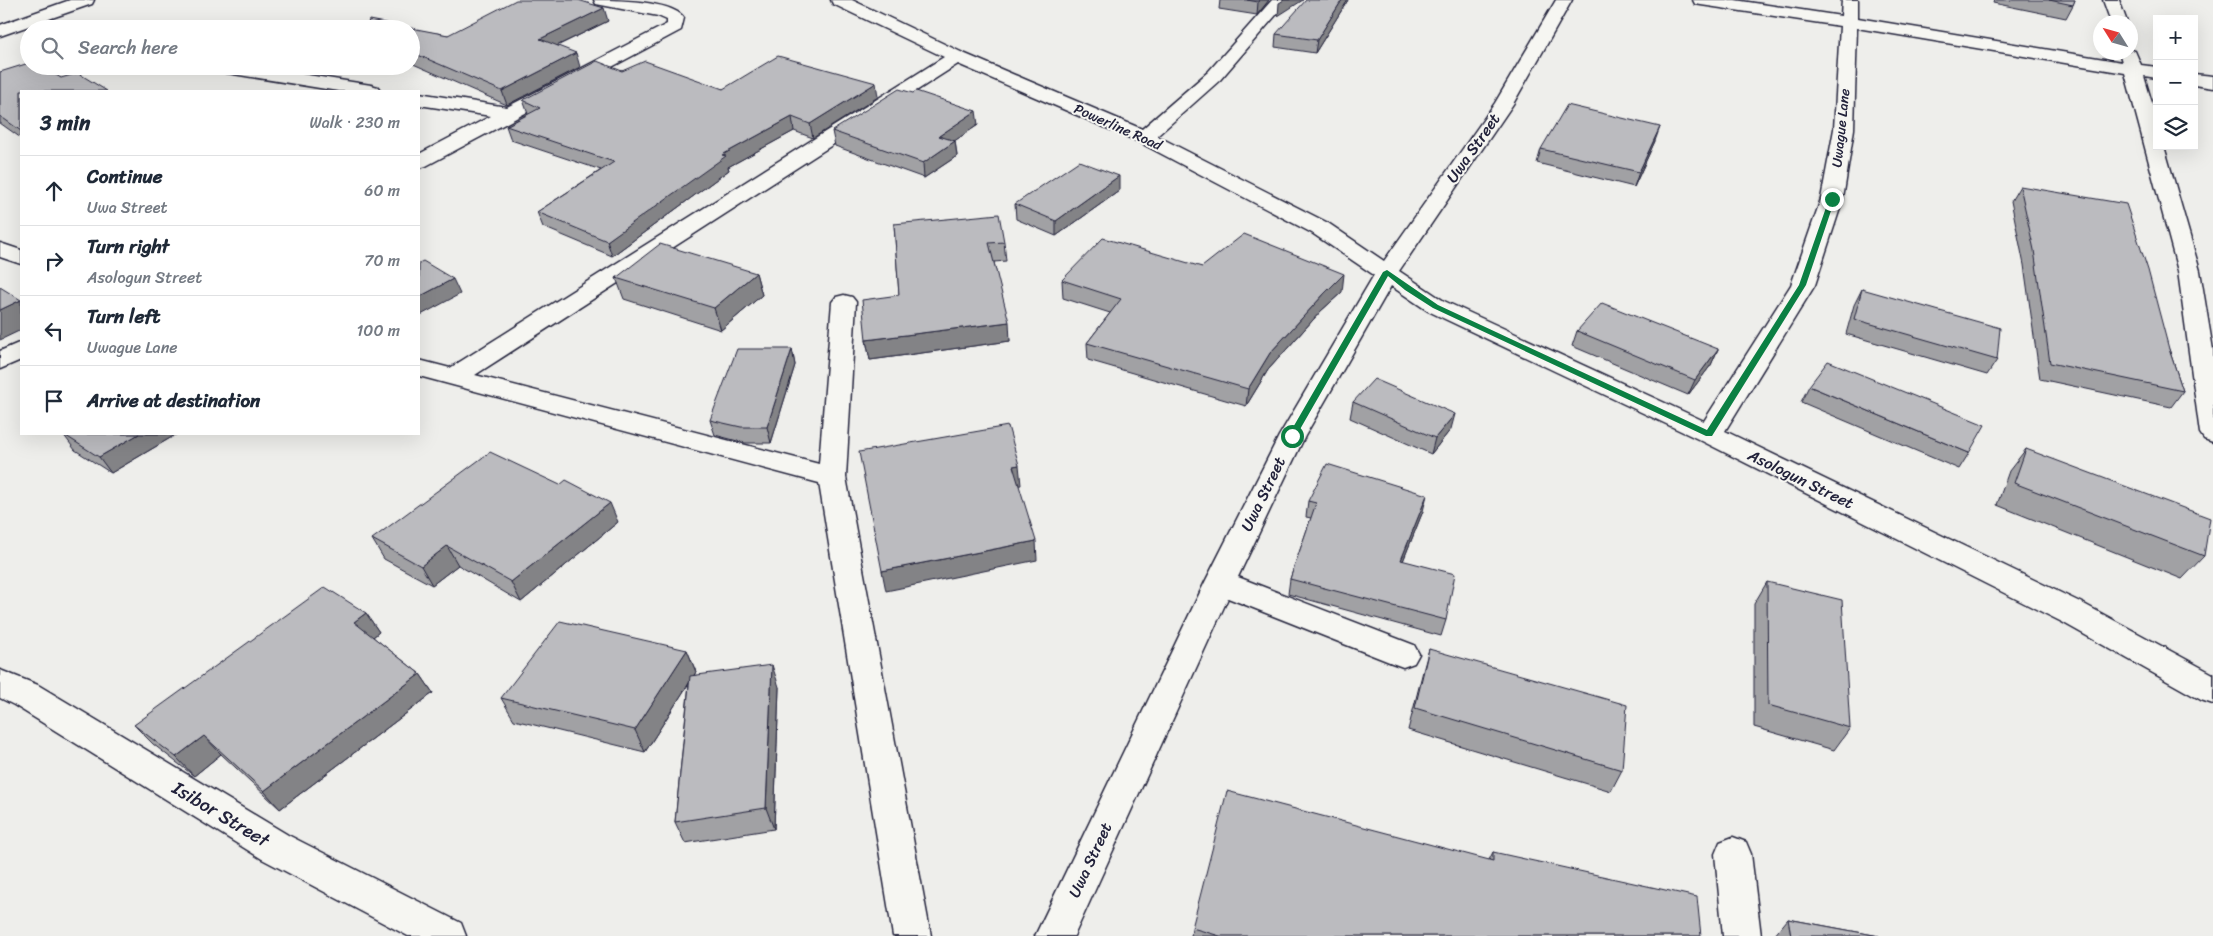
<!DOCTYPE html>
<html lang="en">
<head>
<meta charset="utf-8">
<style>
  :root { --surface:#fff; --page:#f6f6f7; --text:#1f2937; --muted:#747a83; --line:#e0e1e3 }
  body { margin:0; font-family:Sriracha,sans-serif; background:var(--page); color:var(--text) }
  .controls { position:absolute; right:15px; top:15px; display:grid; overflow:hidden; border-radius:0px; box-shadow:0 5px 20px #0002 }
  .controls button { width:45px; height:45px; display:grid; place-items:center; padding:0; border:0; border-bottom:1px solid var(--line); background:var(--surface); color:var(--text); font:25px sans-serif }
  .compass { position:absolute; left:2093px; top:15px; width:45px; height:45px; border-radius:50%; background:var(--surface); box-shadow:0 5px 20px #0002; rotate:307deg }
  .stop { position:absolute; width:15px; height:15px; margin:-11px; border:4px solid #0b8043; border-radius:50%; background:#fff }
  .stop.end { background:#0b8043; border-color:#fff; box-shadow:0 1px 5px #0008 }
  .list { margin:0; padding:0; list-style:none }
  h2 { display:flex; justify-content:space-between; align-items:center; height:65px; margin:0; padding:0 20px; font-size:21px }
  h2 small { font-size:16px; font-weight:400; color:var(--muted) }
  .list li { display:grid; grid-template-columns:32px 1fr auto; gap:15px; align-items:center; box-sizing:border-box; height:70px; padding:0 20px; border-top:1px solid var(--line) }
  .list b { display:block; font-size:19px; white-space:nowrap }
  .list p { margin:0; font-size:16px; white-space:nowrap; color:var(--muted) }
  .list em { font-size:16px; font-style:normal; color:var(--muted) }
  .icon { flex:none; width:28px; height:28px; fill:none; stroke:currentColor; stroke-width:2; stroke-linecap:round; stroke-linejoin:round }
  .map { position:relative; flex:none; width:2213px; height:936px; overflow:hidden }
  .search { position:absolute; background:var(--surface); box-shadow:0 5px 20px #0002; left:20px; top:20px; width:400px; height:55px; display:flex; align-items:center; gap:12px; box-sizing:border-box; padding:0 18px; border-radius:28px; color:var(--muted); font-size:19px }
  .panel { position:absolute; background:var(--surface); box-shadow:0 5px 20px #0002; left:20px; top:90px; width:400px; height:345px; border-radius:0px }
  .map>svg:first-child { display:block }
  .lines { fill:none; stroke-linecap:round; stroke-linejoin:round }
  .street-casing { stroke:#22223b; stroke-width:3 }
  .street { fill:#f6f6f2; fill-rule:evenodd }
  .wall { fill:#a1a1a4; stroke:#22223b }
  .shaded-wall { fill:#838386; stroke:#22223b }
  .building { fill:#bbbbbf; stroke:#22223b }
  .route { fill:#0b8043 }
  .labels { text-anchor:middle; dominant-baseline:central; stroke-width:4; stroke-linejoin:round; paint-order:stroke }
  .far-street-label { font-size:14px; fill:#22223b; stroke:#f6f6f2 }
  .street-label { font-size:16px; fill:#22223b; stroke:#f6f6f2 }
  .near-street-label { font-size:19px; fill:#22223b; stroke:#f6f6f2 }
</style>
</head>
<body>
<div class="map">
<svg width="2213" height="936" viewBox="0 0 2213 936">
  <rect width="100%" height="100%" fill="#eeeeeb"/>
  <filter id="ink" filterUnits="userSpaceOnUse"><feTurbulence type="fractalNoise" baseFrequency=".02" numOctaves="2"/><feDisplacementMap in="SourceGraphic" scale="10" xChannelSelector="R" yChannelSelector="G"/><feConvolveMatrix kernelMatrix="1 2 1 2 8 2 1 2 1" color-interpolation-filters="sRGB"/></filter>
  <g filter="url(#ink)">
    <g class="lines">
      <g class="street-casing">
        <g id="street">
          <path d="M70,0H94L92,4L0,36V25Z"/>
          <path d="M594,0C614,0 672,0 684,18L681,30L426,166L419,168V154L491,116L419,105V93L507,107L667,24V20L658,16L596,4Z"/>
          <path d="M831,0H852L963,53L1142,129L1208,72L1272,0H1289L1220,80L1157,136L1328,223L1384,261L1495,103L1556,0H1572L1513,104L1399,271L1444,301L1704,421L1791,285L1821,199L1834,129L1840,26L1701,5L1695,4L1693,0H1735L1841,16L1842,0H1858V18L2122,62L2120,55L2122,52H2130V50L2135,51L2141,65L2157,67V78L2144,76L2157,120V146H2164L2200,271L2213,350V442L2204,439L2200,433L2178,271L2125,73L1857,28L1854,129L1843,199L1815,285L1725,431L2084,604L2213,674V704L2201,700L2062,622L1700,440L1428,311L1391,286L1305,436L1238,577L1414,645L1419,654L1414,663L1403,667L1392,663L1228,598L1074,936H1035L1205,582L1279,436L1374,275L1312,233L1137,141L958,64L475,375L819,464L832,302L836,297L844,295L852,297L856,302L846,477L931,936H893L819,483L419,376V360L450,368L944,57L833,4Z"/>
          <path d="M2103,0H2119L2127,22H2111Z"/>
          <path d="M206,66H251L371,85L378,87L380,91H338L215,71L209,70Z"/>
          <path d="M2194,74L2213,76V88L2194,85Z"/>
          <path d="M0,243L21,250V264L0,257Z"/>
          <path d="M21,342V360L0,369V351Z"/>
          <path d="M0,670L38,685L288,835L461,923L466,936H408L262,859L14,705L0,698Z"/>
          <path d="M1733,837L1746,842L1751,854L1761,936H1723L1715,854L1720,842Z"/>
        </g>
      </g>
      <use href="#street" class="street"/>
    </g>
    <g class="wall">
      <path d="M1220,0H1269L1257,15L1219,9Z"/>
      <path d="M1348,0L1315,53L1275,47L1276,34Z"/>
      <path d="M1994,0H2075L2073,5L2066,18L1993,3Z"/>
      <path d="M608,21L557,46L580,67L507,105L411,63V29L448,35Z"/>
      <path d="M622,71L723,89L878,97L813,138L794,131L728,167L729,170L612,256L543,227L537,212L601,170L511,140L506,126L528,114L523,100Z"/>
      <path d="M0,72L61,78L21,91V138L0,123Z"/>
      <path d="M978,125L954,141H955L957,156L924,178L835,146L832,131Z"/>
      <path d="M1655,141L1634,187L1537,163L1541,149Z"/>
      <path d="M2020,186L2169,349L2183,391L2171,407L2040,379L2024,265L2011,201Z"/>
      <path d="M1119,191L1056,236L1016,219L1015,204Z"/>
      <path d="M894,224L1004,242L1006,261L994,262L1010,341L870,360L866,340L899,295Z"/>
      <path d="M1202,267L1342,292L1321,311L1268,370L1246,406L1088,360L1087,343L1110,313L1063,298L1062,280Z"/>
      <path d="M756,273L762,295L721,330L624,299L616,278Z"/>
      <path d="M1862,289L1997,360L1987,375L1846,334L1854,305Z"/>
      <path d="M1577,331L1718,349L1711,365L1688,395L1572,346Z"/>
      <path d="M792,349L795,365L771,443H745L715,435L710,420Z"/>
      <path d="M1809,386L1969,453L1959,469L1801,402Z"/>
      <path d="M1353,402L1451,429L1431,454L1350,418Z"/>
      <path d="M63,434H177L111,473L75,450Z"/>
      <path d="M2026,449L2204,556L2182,579L1997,505L2009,471Z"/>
      <path d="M1308,501L1423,511L1403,561L1446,620L1441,636L1288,594L1290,579L1311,518L1306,517Z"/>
      <path d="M618,522L521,602L458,565L432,585L384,559L372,539Z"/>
      <path d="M1767,582L1850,728L1834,750L1754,727V604Z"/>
      <path d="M366,613L379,632L373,637L420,674L433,693L280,809L221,754L194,776L153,744L134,725Z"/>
      <path d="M1429,649L1622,770L1611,791L1408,730L1423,671Z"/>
      <path d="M687,650L696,672L694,675L779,687L774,829L685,843L675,822L689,683L645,752L514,720L501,698Z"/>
      <path d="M1493,852L1701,936H1191L1192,928L1489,860Z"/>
      <path d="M1788,919L1879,936H1774Z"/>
    </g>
    <g class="shaded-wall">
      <path d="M1259,0H1269L1257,15L1258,2Z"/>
      <path d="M1284,0H1303L1278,16L1279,3Z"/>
      <path d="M1342,0H1348L1315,53L1317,40Z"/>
      <path d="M604,8L608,21L544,52L540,39Z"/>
      <path d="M576,53L580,67L507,105L502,91Z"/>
      <path d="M876,83L878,97L813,138L810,124Z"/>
      <path d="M976,111L978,125L941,150L939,136Z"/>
      <path d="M792,117L794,131L728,167L729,170L612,256L607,241L722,155Z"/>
      <path d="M1660,127L1655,141L1634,187L1639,172Z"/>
      <path d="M955,141L957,156L924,178L923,163Z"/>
      <path d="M1119,176V191L1056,236V221Z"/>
      <path d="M756,273L762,295L721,330L714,308Z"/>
      <path d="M1344,274L1342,292L1321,311L1268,370L1246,406L1248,389L1270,353L1324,294Z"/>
      <path d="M453,279L460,294L419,316V297Z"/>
      <path d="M21,300V330L0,340V310Z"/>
      <path d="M1009,322L1010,341L870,360L866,340Z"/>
      <path d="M792,349L795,365L771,443L767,427Z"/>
      <path d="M1718,349L1711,365L1688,395L1695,380Z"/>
      <path d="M1455,414L1451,429L1431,454L1435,438Z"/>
      <path d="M139,434H177L111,473L99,457Z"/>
      <path d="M1019,465L1021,485L1014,486L1013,466Z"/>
      <path d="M1427,495L1423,511L1397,576L1401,560Z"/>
      <path d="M610,503L618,522L521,602L511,582Z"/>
      <path d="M1036,541L1037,560L886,591L882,571Z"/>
      <path d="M447,546L458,565L432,585L421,566Z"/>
      <path d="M366,613L379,632L367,642L354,622Z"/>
      <path d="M687,650L696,672L645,752L635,730Z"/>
      <path d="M772,665L779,687L774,829L766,808Z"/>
      <path d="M420,674L433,693L280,809L264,791Z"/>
      <path d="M204,736L221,754L194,776L176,757Z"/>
    </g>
    <g class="building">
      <path d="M516,0H578L604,8L540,39L576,53L502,91L411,52V29H366L369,20L448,35Z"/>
      <path d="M1247,0H1259L1258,2Z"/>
      <path d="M1306,0H1342L1317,40L1276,34Z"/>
      <path d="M2049,0H2075L2073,5Z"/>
      <path d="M778,56L876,83L810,124L792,117L722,155L726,156L607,241L537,212L614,162L506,126L540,108L523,100L597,61L622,71L645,61L723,89Z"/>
      <path d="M29,63V66H41L61,78L78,73L107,91H21V131L0,116V72Z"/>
      <path d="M899,89L913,93L916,91L976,111L939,136L955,141L923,163L832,131Z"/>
      <path d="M1567,105L1660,127L1639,172L1541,149Z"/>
      <path d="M1079,161L1119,176L1056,221L1015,204Z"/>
      <path d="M2020,186L2126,204L2148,270L2169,349L2183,391L2050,363L2034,250Z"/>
      <path d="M999,214L1004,242L989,243L1009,322L866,340L862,300L899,295L894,224Z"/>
      <path d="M1244,234L1344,274L1324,294L1270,353L1248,389L1087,343L1121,299L1062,280L1103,238L1202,267Z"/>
      <path d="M660,244L756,273L714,308L616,278Z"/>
      <path d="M423,261L453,279L419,297V263Z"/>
      <path d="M0,287L21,300L0,310Z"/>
      <path d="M1862,289L2000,328L1997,360L1854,319Z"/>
      <path d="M1602,303L1718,349L1695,380L1577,331Z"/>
      <path d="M737,349H792L767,427H741L710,420Z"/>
      <path d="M1828,361L1985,425L1969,453L1809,386Z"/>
      <path d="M1374,379L1455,414L1435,438L1353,402Z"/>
      <path d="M1008,426L1019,465L1013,466L1036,541L882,571L859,452Z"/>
      <path d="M63,434H139L99,457Z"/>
      <path d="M2026,449L2210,518L2204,556L2014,483Z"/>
      <path d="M490,452L560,485L566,480L610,503L511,582L447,546L421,566L372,539Z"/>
      <path d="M1327,464L1427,495L1401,560L1455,574L1446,620L1290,579L1316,503L1308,501Z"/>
      <path d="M1767,582L1842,600L1850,728L1768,705Z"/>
      <path d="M325,587L366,613L354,622L420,674L264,791L204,736L176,757L134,725Z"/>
      <path d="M560,621L687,650L635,730L501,698Z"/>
      <path d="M1429,649L1627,705L1622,770L1415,708Z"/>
      <path d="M772,665L766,808L675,822L690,676Z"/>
      <path d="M1227,791L1493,861V852L1697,897L1701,936H1220L1192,928Z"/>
      <path d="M1788,919L1879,936H1791Z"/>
    </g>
  </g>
  <path class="route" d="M1832,197L1835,199L1806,285L1712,436H1706L1433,308L1405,290L1388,276L1295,438L1288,436L1383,272L1387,270L1438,305L1707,430L1799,285L1829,199Z"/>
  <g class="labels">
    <g class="far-street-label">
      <text transform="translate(1118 127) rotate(24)">Powerline Road</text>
      <text transform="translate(1841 128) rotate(-84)">Uwague Lane</text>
    </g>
    <g class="street-label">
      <text transform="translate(1473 148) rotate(-55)">Uwa Street</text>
      <text transform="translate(1801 479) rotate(26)">Asologun Street</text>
      <text transform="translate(1263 494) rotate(-64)">Uwa Street</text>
      <text transform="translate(1090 860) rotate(-65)">Uwa Street</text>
    </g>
    <g class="near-street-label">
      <text transform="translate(221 814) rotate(31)">Isibor Street</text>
    </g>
  </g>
</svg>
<div class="controls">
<button>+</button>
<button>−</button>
<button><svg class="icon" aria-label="layers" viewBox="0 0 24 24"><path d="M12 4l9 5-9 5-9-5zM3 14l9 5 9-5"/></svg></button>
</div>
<svg class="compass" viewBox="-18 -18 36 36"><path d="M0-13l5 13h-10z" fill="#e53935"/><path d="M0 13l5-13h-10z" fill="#747a83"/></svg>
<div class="stop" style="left:1292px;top:436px"></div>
<div class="stop end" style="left:1832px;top:199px"></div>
<div class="search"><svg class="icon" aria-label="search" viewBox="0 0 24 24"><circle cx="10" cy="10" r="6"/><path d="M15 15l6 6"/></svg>Search here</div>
<section class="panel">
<h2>3 min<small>Walk · 230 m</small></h2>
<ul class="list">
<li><svg class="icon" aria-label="ahead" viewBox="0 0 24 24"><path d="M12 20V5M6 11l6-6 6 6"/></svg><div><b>Continue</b><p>Uwa Street</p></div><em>60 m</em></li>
<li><svg class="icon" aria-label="right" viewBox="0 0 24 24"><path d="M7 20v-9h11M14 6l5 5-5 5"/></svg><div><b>Turn right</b><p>Asologun Street</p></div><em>70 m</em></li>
<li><svg class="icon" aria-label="left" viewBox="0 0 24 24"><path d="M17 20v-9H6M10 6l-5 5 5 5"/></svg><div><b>Turn left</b><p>Uwague Lane</p></div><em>100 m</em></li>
<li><svg class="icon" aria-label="arrive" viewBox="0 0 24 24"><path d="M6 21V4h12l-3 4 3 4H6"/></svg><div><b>Arrive at destination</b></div></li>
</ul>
</section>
</div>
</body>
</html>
